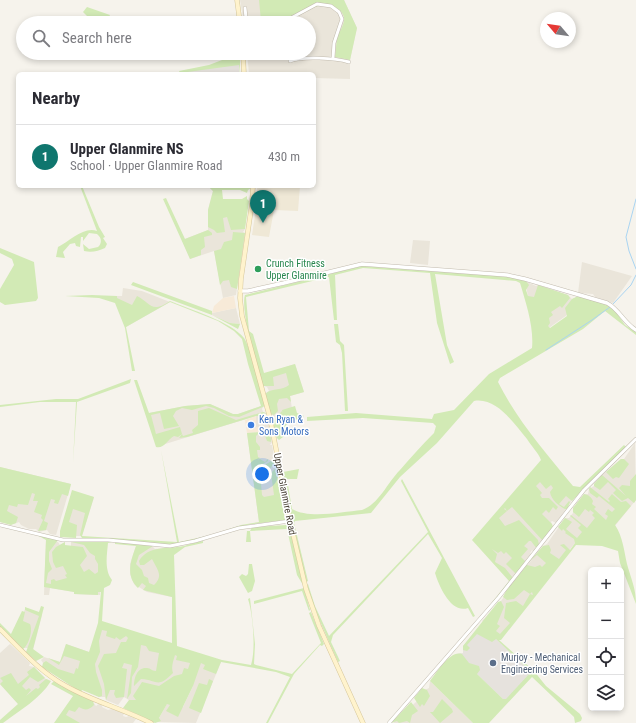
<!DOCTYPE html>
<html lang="en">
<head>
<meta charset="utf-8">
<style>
  :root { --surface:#fff; --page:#f7f7f7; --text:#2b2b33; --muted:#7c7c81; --line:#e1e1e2; --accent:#0f766e }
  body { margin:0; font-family:"Roboto Condensed",sans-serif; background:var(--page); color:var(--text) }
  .controls { position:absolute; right:12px; bottom:12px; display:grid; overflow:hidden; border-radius:6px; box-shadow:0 2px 6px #0003 }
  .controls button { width:36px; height:36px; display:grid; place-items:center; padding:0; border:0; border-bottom:1px solid var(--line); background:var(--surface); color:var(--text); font:20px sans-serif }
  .compass { position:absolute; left:540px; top:12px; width:36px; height:36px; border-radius:50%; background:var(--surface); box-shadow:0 2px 6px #0003; rotate:299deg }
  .you { position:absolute; left:262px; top:474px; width:14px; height:14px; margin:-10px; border:3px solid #fff; border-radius:50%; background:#1a73e8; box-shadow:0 0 0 6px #1a73e833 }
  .badge { display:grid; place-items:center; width:26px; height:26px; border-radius:50%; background:var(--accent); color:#fff; font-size:13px; font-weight:700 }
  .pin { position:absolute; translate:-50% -33px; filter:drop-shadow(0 1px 2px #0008) }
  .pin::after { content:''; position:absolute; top:21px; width:14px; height:12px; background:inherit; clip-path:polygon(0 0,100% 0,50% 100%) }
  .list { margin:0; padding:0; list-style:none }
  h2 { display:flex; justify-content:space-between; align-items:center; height:52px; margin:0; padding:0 16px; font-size:17px }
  h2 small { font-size:13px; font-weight:400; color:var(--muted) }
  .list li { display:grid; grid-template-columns:26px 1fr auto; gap:12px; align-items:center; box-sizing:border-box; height:64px; padding:0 16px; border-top:1px solid var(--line) }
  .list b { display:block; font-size:15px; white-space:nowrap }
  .list p { margin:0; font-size:13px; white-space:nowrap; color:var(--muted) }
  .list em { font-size:13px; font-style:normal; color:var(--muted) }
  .icon { flex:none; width:22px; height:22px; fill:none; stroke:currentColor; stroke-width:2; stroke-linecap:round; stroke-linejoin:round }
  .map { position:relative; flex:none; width:636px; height:723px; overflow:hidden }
  .search { position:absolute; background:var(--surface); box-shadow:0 2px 6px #0003; left:16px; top:16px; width:300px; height:44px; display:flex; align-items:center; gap:10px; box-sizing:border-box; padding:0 14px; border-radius:22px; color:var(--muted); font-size:15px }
  .panel { position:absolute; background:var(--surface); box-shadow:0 2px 6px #0003; left:16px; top:72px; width:300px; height:116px; border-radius:6px }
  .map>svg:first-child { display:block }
  .residential { fill:#eae5da }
  .commercial { fill:#f7ead8 }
  .industrial { fill:#e6e2dd }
  .education { fill:#efe8d6 }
  .green { fill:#d2eab5 }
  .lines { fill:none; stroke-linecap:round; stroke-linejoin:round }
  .stream { stroke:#a9d4f2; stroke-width:1 }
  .minor-casing { stroke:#c2bbae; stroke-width:4 }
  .tertiary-casing { stroke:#c2bbae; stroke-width:4.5 }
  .secondary-casing { stroke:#d6c79b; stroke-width:5 }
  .minor { stroke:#fff; stroke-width:3 }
  .tertiary { stroke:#fff; stroke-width:3.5 }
  .secondary { stroke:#fff3cd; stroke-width:4 }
  .leisure-dot { fill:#2e9e5b; stroke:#fff; stroke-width:1.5 }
  .shop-dot { fill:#3f7fe0; stroke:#fff; stroke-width:1.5 }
  .service-dot { fill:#5c6f8a; stroke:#fff; stroke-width:1.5 }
  .labels { text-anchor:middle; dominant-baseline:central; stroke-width:3; stroke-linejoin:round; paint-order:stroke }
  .leisure-label { font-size:10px; fill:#27864d; stroke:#fff; text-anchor:start }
  .shop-label { font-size:10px; fill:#366cbe; stroke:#fff; text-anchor:start }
  .street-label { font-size:10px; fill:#4b4439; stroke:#fff }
  .service-label { font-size:10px; fill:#4e5e75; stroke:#fff; text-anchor:start }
</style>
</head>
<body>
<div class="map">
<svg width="636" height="723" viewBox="0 0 636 723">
  <rect width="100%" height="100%" fill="#f6f3ec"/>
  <g class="residential">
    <path d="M240,0H344L357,28L350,60V79L314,78V74H249L247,53H309V23H244Z"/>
    <path d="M208,186H251V188H216L213,191L245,229L243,232L245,233L236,295L223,298L214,251L190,259L182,240L208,230V210L213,191Z"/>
    <path d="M413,240L430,241L428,265L410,263Z"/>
    <path d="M582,262L632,276L613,303L595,297L593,294L578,293Z"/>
    <path d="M525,281L536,286L538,285L568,295L572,299L577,297L584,303L536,337Z"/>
    <path d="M123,288L142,291L170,302L126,327L114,296H122Z"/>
    <path d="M236,308L240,324L230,323L212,315V313Z"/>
    <path d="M295,364L304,392L290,396L294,421L286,422V428L275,430L273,421L275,417L271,414L266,393L269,391L267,387L264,386L261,375Z"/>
    <path d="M210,404L233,414H238L264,405L262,409L263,412L266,413L265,417L268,418L272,442L270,445H272L275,463L272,466L276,468L284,516L259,522L247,433H259L256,427V416L162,445L159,444L149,413L185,406Z"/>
    <path d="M635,443L636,500L614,527L575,543L500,639L482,621L501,601L508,591V589L543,546L547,544L565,518H569L573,513V508L584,494H588L589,489L594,486V484L602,475L621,459H624Z"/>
    <path d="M545,459L574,500L573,499L556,523L552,521L551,522L553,527L534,552L532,550L530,553L532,555L510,580L474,540Z"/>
    <path d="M0,467L71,484L56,535L50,534L47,530L39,532L36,529H29L21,525L19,522L14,524L0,522Z"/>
    <path d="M75,492L94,497L82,536H61Z"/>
    <path d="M46,539L58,542L60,545L65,542V547H71V542L105,541L100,595L74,594V592L50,588L49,595H44Z"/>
    <path d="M136,546L153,547L155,549L163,548L165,551L172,597L147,592L134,584L130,574V564Z"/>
    <path d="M25,609L42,615L33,650L28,651V648H24L13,638Z"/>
    <path d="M100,624L221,662L196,723L157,722L169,700L183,707L193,686L136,700H129L124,697L118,705L106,700L105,697H99L45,666L41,660L44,657L60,662L66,644L92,653Z"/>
    <path d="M10,644L30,663L29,666L34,667L46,679L49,680L20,706L0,684V653Z"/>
    <path d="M430,681L473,723H393L416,702L425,690L429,688Z"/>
    <path d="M77,694L93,702L96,706L100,703L102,704V707L108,710L112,709L124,713L123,716L126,717L129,716L136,719L133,723H56Z"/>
  </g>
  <g class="commercial">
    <path d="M234,296L236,308L212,313L214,306L223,298Z"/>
    <path d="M256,416V427L263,428V432L247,433L245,420Z"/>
  </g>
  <g class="industrial">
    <path d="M239,64V74H187V70Z"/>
    <path d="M481,625L533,673L506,702L456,654L463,653V646Z"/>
  </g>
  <path class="education" d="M257,186H300L298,211L274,210L269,237L252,235L256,209Z"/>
  <g class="green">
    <path d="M259,0H344L357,28L350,60L335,57C336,51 336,44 337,38C339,31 345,25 344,17C343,13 340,10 336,8C315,0 310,13 292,16C281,19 271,18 261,21Z"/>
    <path d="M87,7L110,15L106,23H94L83,12Z"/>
    <path d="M237,53H240V74L239,65L180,73L179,71L209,65L222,60H237Z"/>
    <path d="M80,186H82L99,227L105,237L103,238L107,244L105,248C98,251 92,253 84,251L83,244L89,249L98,247C102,243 102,238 97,234L89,233L83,241V237H81L80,247L76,246L75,243L70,244L63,252L65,258L56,257L58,247C70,241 84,226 97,231Z"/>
    <path d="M208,186L251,188L248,190L247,193L240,190H222L223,199H242L247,196V199L249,201L245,229L231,230L227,217L223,218L225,232L217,233L214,230L208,227V210L213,191Z"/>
    <path d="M166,198L185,239L208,230L212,233V235L204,237L205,247L201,250V255L190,259L163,199Z"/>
    <path d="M233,232L245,233L237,289L231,287L229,280L223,281L220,285L214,251L221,249L224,242L232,240Z"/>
    <path d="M0,248L34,262L38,298L36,301L5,305L0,302V289L14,265L12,259L0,253Z"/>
    <path d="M362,266L511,277L526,281L529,285L526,290L528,296L534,297L538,285L568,295L570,298L562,308L560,306L551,312L553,315L549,318L550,323L548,326L550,328L567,316L565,308L572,299L578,296L607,304L614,309L625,325L636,332V335L605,311L583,329L500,378L498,382C517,420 546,453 573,486L580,487L624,445L626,447L572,501L566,496L559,504L564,507L569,501L570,502L567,510C560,507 551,500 550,492L553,488L551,485L546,489L540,482L536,486L542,493L540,495L542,498H549L558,507L556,510L553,507L549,513L546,510L542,514L552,524L553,527L543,541L512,507L507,511L505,508L504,509L507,511L499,518L505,526L519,520L538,540L539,545L537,549L531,541H529L524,546L528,549L521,557L526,562L516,574L506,564L512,558L506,552L504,554L501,551L498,553L492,549L497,554L495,562L505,568L513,578L478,620L509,581L472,540L541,460C538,452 531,446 527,439C514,424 497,397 474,401L437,443L400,477L371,513L295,521L294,523L308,581L306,582L291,521L283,472L299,469L297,479H287L292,509C309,519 342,512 362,510C378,505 388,482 400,470C411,457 422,445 434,433L436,426L433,423L363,418L307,421V417L356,413L432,419L434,414L454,410L489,374L532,348C534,327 526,303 520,283L516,281L435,274L447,345L454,362L450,364L437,323L430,273L363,268L335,275L337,320H334L329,277L246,297L249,331L253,334L264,373L295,364L304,392L290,396L291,402L287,398L279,399L277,404L278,411L274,415L271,414L265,394C273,387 282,391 289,385L286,373L273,377L274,386H263C257,366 240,311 245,295Z"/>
    <path d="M133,282L212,311V315L230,323L240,324L238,329L212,315L131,285Z"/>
    <path d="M92,295L117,296V298L132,305L137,296C151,303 151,314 170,301C189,309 232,322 244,338C251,348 261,392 265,406L239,417L229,416L214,408L206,406L192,410L182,408L176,411L173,416L179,426L164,429L160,413L151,415L156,434L180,427L182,434L178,437L174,436C167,440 164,449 156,447L134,380H137L149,413L185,406L210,404L233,414H238L261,406L248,364L242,339L234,331L218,321L170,302L126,327L135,371H132L125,328L115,303L99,298L65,296Z"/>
    <path d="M334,324H338L340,341L344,345L348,411H345L342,353L340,345L336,342Z"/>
    <path d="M131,379L130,383L77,402L73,463L76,402H40L0,407V405L56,399H78Z"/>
    <path d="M295,406L297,413L304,416L286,425L287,428H290L287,434L279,440L276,437L273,421L282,411L283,415L282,410Z"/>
    <path d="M209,408L236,420L263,412L266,413L263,416H256L187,437L179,438L182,434L183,436L193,433L192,430L198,425V411Z"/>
    <path d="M270,431L271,442L267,441L264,433L258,434L256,436V442L260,447V450H257L258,457L260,458L257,460L260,459L265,462L268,459V461L263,464V466L273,460L275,463L269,469L266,481L261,484L262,495L264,497L274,495L271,473L276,468L285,520L247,525L214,534L241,525L259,522L247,433Z"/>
    <path d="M161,450L179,542L211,535L187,542L167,545L82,538L80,535L85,513L73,509L69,522L77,525L76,538L60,537V531L72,490L94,497L82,536L177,542Z"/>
    <path d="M621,459H624L629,464L619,478L616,477L613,479L606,472Z"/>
    <path d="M0,467L71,484L68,496L62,494L58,504L54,503L55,500L51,499L44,521L48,523L46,530L38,531L43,520L41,518L42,515L34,512L38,501H33L35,494L32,493L28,505L18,504L17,507L9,505L7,511L18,517L16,523L11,525L0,522Z"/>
    <path d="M636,474V500L634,503L628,498L622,501L613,493L616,490L608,482L600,490L594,486V484L602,475L626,496L619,488L622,485L630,486V481Z"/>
    <path d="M402,479L475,616L473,617L468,608C451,614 439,586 435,573L442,558L428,534L333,635L331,642L340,661L338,662L314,608L307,585L308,584L315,606L329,636L428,532L401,481Z"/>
    <path d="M590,487L609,502L610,501L608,499L612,494L621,502L626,501L631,506L615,525C623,537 624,551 627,564C631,579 636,588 636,604L620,563L618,551L602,546L576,545L501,640H499L534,671L546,686L580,714L582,718L581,721L575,723L574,717L532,677L489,723H473L430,681C437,672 450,650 462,654L469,663L479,666L480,670L477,674L503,699H506L531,672L496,639L492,642L477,634L467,645L470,648L467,651L463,650V646L498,602L501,601L504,607L497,624L500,626L496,631L500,634L510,623L504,618L506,603L516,601L523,606L530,594L533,595L532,592L530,594L524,590L514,599L507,600L503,597L506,591L527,565L535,567L540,565L542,567L546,563L537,555L530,561L543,546L549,545L551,550L550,553L559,559L566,550L560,545L564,544L570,550L575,543L574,539L565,533L566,532L563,529L562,531L558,527L565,518L572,522L566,529L577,538L582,532L578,528L581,525L570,516L571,515L587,528L595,518L592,515L594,513L590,510L589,512L585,509L579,517L573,512V508L584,494C589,495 591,497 593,501L592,504L596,507L594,509L606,520L608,516L605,514L608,509L612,512L615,509L599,496L597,498L590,493L589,489Z"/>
    <path d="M286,525L290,529L303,585L297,575L287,529L250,531L251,542H246L247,531H250L252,527Z"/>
    <path d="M37,535L58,540L49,552V561L52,569L48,573L46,583L51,584V580L54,579L56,581L67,578L65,575L67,574L63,566L56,568L53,562L52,552L56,547L65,542V545L83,547L87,556L80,565L84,572L89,569L95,574L98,572V564L95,559V556L90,553L84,545L71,542H112L108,543C107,555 104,570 112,580L110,585L104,588L102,621L172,643V597L143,590L146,586L142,583L138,588C125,576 131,560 136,546L115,544V542L153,546L139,555L136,564L142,570L144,576L148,578L149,583L154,585C164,576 157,569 152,559L144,565H140L139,561C148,545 169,549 184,546C190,544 196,542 203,541V543L185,547L174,555L177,646L222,660L251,665C256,650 253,614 248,599L250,598L255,644L254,664L256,665L292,674L321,643L309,613L311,612L324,644L322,646L320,645L294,674L268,723H266L290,677L276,672L221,662L216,674L203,669L205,665L201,663L193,686L178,717L166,711L170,705L167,704L159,718L161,721L155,723L123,708L129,700H136L133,696L142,682L159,686L174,676L182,674L184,668L188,669L190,663L176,660L177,656L175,655C173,662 171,667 173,673C157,689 158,680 141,679L134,686C134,678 137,667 147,668C151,668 151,671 156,671L159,653L149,651L146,646L141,645L138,667L132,677L131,693L127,699L132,665L124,663L122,668L127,669L124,697L116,698L114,694L115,690H110L106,700L104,684L98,666L104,654L116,653L121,642H126L128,638L126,636L120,640L116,637L115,639L106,636L107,631L102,630L99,641L100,652L95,664L96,672L102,690V696L99,697L82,690L81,692L76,689L42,667L43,663L46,661L58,669L74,674L76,668L78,669L80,661L64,656L59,665L48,658L60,662L66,644L89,652L98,623L101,592H98V595L74,594V592L44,587L46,540Z"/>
    <path d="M249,564H252L255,581L252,591L248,593L239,577L242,574L246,576L248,574Z"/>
    <path d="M304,588L310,610L309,611L302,591L254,604V601Z"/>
    <path d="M41,606L44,607L33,649L44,657L36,661L26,652L39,616L25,610V607L39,612Z"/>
    <path d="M22,611L25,612L23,621L30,624C33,630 29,645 23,649L0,627V623L11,634Z"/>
    <path d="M34,667L45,678L38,682L30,677L22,686L26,690L29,688L31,690L26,696L36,688L38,689L40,687L39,685L46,679L51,681C40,699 20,710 3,723H0V720L18,704L0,684L3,681L0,678L11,673L18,684L29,675L27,672Z"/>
    <path d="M209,679L213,681L201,713L189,708L199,683L207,685Z"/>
    <path d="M54,681L93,701L94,705C89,710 85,711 79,707L75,712L69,710L66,715L80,723H54L73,696L51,684Z"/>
    <path d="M422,688L427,690L430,696L424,706L422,704L420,707L414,698Z"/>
    <path d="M442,699L452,709L453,712L440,723L430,712H433Z"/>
    <path d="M411,702L418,711L412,715L410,723L407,721L399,723L397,721L391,723Z"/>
  </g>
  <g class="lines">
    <g class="stream">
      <path d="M636,199L626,237L629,251L636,269"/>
      <path d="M613,304L631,285L636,275"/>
      <path d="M546,350L592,320L610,307"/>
    </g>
    <g class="minor-casing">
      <g id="minor">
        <path d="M245,8L246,18"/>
        <path d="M261,23L272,19L291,18L317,4L331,6L339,12L342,19L334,43L333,58"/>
        <path d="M294,53L296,59"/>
        <path d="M251,54V53"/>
        <path d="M290,61C303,56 335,58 349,62"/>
        <path d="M0,525L63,540H108L170,546L195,541L239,528L290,521"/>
        <path d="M389,723L499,597L584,490L636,439"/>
      </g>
    </g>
    <g class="tertiary-casing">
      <path id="tertiary" d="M240,291H248L284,283L362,264L507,275L525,279L607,303C619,309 624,323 636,330"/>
    </g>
    <g class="secondary-casing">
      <g id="secondary">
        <path d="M237,0L240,23"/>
        <path d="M243,53L244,74"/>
        <path d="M253,186L252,203L241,279L240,298L242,316L270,418L290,521L306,589L319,626L363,723"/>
        <path d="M0,629C20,649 40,672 66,686C92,701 123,709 151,723"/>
      </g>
    </g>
    <use href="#minor" class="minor"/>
    <use href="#tertiary" class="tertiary"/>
    <use href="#secondary" class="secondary"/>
  </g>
  <circle class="leisure-dot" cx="258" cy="269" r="4"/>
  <circle class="shop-dot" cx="251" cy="425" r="4"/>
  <circle class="service-dot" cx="493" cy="663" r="4"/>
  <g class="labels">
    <g class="leisure-label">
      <text x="266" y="263">Crunch Fitness<tspan x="266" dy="12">Upper Glanmire</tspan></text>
    </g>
    <g class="shop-label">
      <text x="259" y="419">Ken Ryan &amp;<tspan x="259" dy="12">Sons Motors</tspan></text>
    </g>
    <g class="street-label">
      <text transform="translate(285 494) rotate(79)">Upper Glanmire Road</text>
    </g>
    <g class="service-label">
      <text x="501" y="657">Murjoy - Mechanical<tspan x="501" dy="12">Engineering Services</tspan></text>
    </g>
  </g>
</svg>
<div class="controls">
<button>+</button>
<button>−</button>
<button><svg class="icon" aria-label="locate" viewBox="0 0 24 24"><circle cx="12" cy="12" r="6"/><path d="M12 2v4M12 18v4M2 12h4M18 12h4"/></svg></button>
<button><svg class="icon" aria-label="layers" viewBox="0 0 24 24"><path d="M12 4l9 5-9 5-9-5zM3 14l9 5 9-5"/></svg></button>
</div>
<svg class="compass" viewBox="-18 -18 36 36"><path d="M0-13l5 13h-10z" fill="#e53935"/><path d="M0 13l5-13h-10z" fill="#7c7c81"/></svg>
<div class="you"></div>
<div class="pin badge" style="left:263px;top:223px">1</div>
<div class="search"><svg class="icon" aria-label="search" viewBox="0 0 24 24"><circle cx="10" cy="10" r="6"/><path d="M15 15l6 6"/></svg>Search here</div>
<section class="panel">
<h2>Nearby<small></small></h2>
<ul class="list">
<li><span class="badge">1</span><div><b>Upper Glanmire NS</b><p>School · Upper Glanmire Road</p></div><em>430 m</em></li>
</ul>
</section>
</div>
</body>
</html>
